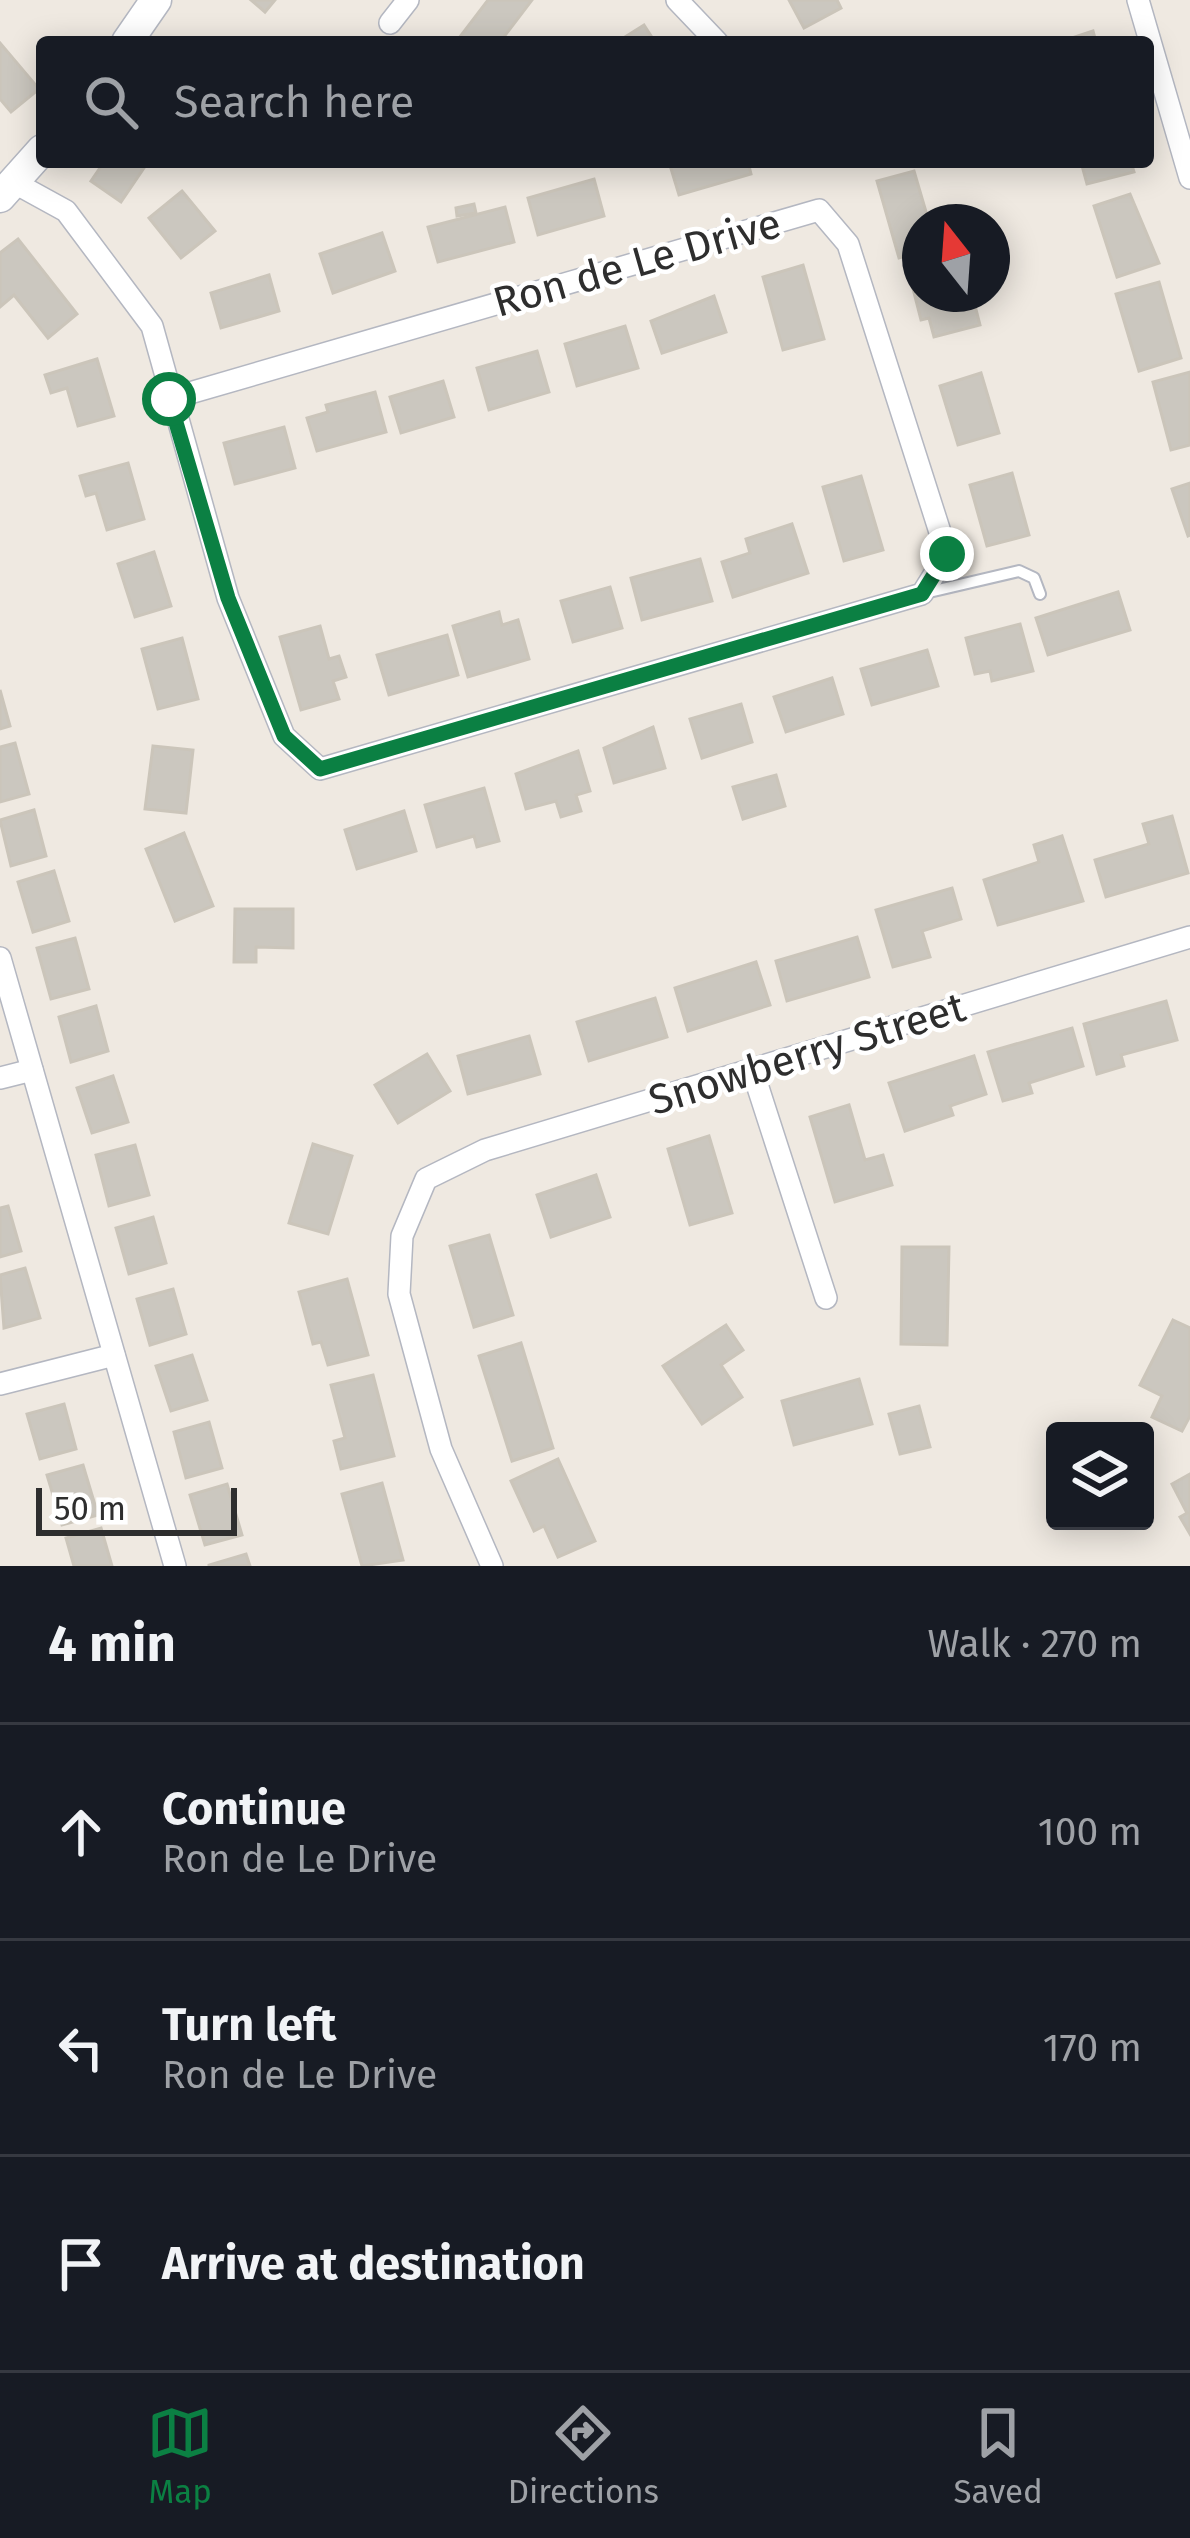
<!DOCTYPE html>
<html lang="en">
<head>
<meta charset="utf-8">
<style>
  :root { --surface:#171b24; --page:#20242c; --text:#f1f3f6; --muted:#9ea1a6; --line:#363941; --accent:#0b8043 }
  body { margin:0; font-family:"Fira Sans",sans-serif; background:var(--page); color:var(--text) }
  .controls { position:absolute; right:36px; bottom:36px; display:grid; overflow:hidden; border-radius:12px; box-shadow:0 6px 30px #0003 }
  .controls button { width:108px; height:108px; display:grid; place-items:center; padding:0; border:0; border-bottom:3px solid var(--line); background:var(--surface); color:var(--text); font:60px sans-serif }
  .compass { position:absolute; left:902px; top:204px; width:108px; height:108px; border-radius:50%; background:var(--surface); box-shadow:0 6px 30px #0003; rotate:343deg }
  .scale { position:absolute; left:36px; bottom:30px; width:201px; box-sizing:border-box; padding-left:12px; border:6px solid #2e2e2e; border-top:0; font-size:33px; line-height:42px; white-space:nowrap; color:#2e2e2e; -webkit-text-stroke:9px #fff; paint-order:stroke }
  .stop { position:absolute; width:36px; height:36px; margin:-27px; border:9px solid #0b8043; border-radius:50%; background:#fff }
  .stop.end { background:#0b8043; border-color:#fff; box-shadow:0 3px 12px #0008 }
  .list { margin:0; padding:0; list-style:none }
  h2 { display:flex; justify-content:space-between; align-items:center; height:156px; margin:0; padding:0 48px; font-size:51px }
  h2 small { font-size:39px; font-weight:400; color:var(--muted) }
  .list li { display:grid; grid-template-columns:78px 1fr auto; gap:36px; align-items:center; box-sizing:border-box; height:216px; padding:0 48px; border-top:3px solid var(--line) }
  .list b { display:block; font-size:45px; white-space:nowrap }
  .list p { margin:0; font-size:39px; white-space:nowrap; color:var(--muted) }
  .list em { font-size:39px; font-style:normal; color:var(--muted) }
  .icon { flex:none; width:66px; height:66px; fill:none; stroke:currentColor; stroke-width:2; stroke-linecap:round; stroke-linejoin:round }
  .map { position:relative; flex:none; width:1190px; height:1566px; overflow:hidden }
  .search { position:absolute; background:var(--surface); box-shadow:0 6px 30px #0003; left:36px; right:36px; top:36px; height:132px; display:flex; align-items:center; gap:30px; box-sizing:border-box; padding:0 42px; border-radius:12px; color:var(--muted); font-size:45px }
  .sheet { height:804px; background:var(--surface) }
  nav { display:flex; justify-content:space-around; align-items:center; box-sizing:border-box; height:168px; border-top:3px solid var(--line); background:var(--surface); font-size:33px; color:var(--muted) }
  nav a { display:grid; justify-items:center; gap:6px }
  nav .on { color:var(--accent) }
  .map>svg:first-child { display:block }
  .building { fill:#cbc7bf; stroke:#cbc5ba; stroke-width:3 }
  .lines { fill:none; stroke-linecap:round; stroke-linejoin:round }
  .lane-casing { stroke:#b4b7c1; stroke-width:14 }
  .street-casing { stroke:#b4b7c1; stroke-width:24 }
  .secondary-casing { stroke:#b4b7c1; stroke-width:33 }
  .lane { stroke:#fff; stroke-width:10 }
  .street { stroke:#fff; stroke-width:21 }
  .secondary { stroke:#fff; stroke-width:30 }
  .route { stroke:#0b8043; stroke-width:15 }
  .labels { text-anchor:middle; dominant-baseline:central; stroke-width:9; stroke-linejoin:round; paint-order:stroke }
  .street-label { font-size:42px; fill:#2e2e2e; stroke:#fff }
</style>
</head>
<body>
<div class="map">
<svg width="1190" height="1566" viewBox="0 0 1190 1566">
  <rect width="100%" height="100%" fill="#efe9e1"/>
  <g class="building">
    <path d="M251,0H275L265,12Z"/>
    <path d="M488,0H532L500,42H456Z"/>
    <path d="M789,0H837L841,8L804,28Z"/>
    <path d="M644,25L655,42H617Z"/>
    <path d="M1093,31L1096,42H1060Z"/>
    <path d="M0,43L39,89L11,112L0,99Z"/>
    <path d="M104,162H148L121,202L91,181Z"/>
    <path d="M669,162H748L751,174L679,195Z"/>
    <path d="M1081,162H1131L1134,172L1087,184Z"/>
    <path d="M914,171L929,222H920V252L899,258L877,181Z"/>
    <path d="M594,179L604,216L538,235L528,198Z"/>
    <path d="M182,191L215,231L181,258L149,218Z"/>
    <path d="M1130,194L1159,263L1117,277L1094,206Z"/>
    <path d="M474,204L476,213L457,216L456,208Z"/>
    <path d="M505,207L514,242L438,262L428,227Z"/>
    <path d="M382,233L395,271L333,293L320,254Z"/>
    <path d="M18,239L77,314L48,338L14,295L0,307V253Z"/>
    <path d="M803,265L824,339L783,350L763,277Z"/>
    <path d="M269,275L279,311L221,328L211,293Z"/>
    <path d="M920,279V294H972L980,325L934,337L929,318L921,320L911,281Z"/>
    <path d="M1159,282L1181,358L1139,371L1116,294Z"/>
    <path d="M714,296L726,332L662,353L651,321Z"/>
    <path d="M625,326L638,368L577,386L565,344Z"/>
    <path d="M537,351L549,392L489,410L477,368Z"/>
    <path d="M97,359L114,416L78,426L67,388L51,393L45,375Z"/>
    <path d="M1190,372V445L1171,450L1153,382Z"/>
    <path d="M981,373L999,433L958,445L940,386Z"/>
    <path d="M443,381L454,417L401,433L390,397Z"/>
    <path d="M375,392L386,432L317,451L307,418L328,412L326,405Z"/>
    <path d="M284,427L295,468L235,484L224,443Z"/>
    <path d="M128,463L144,519L107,530L96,493L86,496L80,476Z"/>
    <path d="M1012,473L1029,535L987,546L970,485Z"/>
    <path d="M861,476L883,550L844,561L823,487Z"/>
    <path d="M1190,483V535L1188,536L1172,489Z"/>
    <path d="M792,524L808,573L733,597L722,562L750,553L746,539Z"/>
    <path d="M154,552L171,606L135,617L118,564Z"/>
    <path d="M700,559L712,601L642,620L631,578Z"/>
    <path d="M610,587L622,628L573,642L561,601Z"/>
    <path d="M1118,592L1130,630L1048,655L1036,618Z"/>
    <path d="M499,612L502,625L518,620L529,659L468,677L453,626Z"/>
    <path d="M1020,624L1033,671L992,681L990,671L975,674L966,638Z"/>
    <path d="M320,626L329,659L339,656L346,677L333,681L339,699L301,710L280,637Z"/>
    <path d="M447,635L458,675L389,695L377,655Z"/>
    <path d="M182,638L198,699L158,709L142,649Z"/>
    <path d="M927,650L938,686L872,705L861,669Z"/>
    <path d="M832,678L843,714L786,732L774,697Z"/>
    <path d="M0,690L10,726L0,729Z"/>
    <path d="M741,704L752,742L702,758L690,719Z"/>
    <path d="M653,727L665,768L614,783L604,748Z"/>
    <path d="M15,743L29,794L0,802V747Z"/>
    <path d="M153,746L193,750L186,813L145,809Z"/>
    <path d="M578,751L590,791L576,795L581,811L561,817L556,801L526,809L516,774Z"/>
    <path d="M776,775L785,806L743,819L733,787Z"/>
    <path d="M484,788L499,841L477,847L474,836L437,847L425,805Z"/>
    <path d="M34,810L46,856L11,866L0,820Z"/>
    <path d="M404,811L416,851L357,869L345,830Z"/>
    <path d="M1172,816L1188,873L1106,897L1095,860L1149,844L1143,824Z"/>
    <path d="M184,833L213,906L175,921L146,849Z"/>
    <path d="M1062,836L1083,901L998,925L984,880L1039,862L1034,845Z"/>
    <path d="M54,871L69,921L33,932L18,882Z"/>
    <path d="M952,888L961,919L922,931L930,957L893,967L876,910Z"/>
    <path d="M235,909H293V948L256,947V962H234Z"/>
    <path d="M857,937L869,977L787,1001L776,961Z"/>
    <path d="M75,938L89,989L51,999L37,948Z"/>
    <path d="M756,962L770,1005L688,1031L675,988Z"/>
    <path d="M655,998L667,1037L589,1061L577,1022Z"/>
    <path d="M1166,1001L1177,1040L1121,1055L1124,1066L1097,1074L1084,1024Z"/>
    <path d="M96,1006L108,1051L71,1062L59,1017Z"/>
    <path d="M1072,1028L1083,1066L1029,1083L1032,1093L1003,1101L988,1052Z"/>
    <path d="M529,1036L540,1074L468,1094L458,1056Z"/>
    <path d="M427,1054L450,1091L398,1123L375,1085Z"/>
    <path d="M974,1056L986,1094L950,1106L953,1115L905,1131L889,1083Z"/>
    <path d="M113,1076L128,1122L92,1133L77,1088Z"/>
    <path d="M849,1105L865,1160L883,1155L892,1185L835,1202L810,1117Z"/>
    <path d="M709,1136L732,1213L690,1225L668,1149Z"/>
    <path d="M313,1144L352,1156L328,1234L289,1223Z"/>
    <path d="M135,1145L149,1195L109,1206L96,1155Z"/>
    <path d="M596,1175L610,1217L551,1237L537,1195Z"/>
    <path d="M8,1206L21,1251L0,1257V1208Z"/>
    <path d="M153,1217L166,1263L129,1274L116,1228Z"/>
    <path d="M489,1235L513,1315L474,1327L450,1246Z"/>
    <path d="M902,1247H949L947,1345L901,1344Z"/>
    <path d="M25,1268L40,1318L4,1328L0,1275Z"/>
    <path d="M347,1279L368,1355L328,1365L321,1342L313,1344L299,1292Z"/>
    <path d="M173,1289L186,1334L150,1345L137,1299Z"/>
    <path d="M1173,1320L1190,1328V1416L1182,1431L1152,1417L1162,1396L1140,1385Z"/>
    <path d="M726,1325L743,1350L721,1365L742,1397L702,1424L663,1366Z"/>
    <path d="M521,1343L553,1448L512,1461L479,1356Z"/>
    <path d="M192,1355L207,1400L171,1411L156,1366Z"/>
    <path d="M373,1375L394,1456L341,1469L334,1441L345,1438L331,1385Z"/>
    <path d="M859,1379L872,1424L794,1445L782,1401Z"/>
    <path d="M64,1404L76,1449L40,1459L27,1414Z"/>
    <path d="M919,1406L930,1447L900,1454L889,1414Z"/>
    <path d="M209,1422L222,1468L186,1478L174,1432Z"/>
    <path d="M558,1459L595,1541L558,1557L544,1526L534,1531L511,1481Z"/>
    <path d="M83,1465L98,1515L62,1525L47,1475Z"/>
    <path d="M1190,1474V1534L1180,1517L1187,1513L1172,1484Z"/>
    <path d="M382,1483L403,1560L362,1566L342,1494Z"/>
    <path d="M227,1484L242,1535L205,1545L190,1495Z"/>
    <path d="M101,1528L112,1566H74L66,1538Z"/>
    <path d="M246,1554L250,1566H209V1565Z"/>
  </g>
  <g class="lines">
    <g class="lane-casing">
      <path id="lane" d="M925,593L1019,571L1034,578L1040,594"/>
    </g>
    <g class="street-casing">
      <g id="street">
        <path d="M677,0L717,42"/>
        <path d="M1138,0L1190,178"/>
        <path d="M390,23L408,0"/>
        <path d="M15,183L66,211L152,326L228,598L284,736L320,769L922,594L947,554L848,244L819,210L169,399"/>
        <path d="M0,958L175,1566"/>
        <path d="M753,1072L826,1298"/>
        <path d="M0,1078L32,1070"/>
        <path d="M0,1384L114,1355"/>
        <path d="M492,1566L441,1449L399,1294L402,1236L426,1179L485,1150L1190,937"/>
      </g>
    </g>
    <g class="secondary-casing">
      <g id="secondary">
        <path d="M127,42L156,0"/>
        <path d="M0,197L42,150"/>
      </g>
    </g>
    <use href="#lane" class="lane"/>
    <use href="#street" class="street"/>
    <use href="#secondary" class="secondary"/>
  </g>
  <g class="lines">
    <path class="route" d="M169,399L228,598L284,736L320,769L922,594L947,554"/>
  </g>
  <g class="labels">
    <g class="street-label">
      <text transform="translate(637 263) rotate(-16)">Ron de Le Drive</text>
      <text transform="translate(807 1054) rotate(-17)">Snowberry Street</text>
    </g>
  </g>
</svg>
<div class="controls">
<button><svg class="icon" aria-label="layers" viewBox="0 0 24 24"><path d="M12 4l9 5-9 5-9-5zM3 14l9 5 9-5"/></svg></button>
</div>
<svg class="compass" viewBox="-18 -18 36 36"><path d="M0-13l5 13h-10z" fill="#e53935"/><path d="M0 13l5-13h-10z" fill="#9ea1a6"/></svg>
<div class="scale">50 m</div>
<div class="stop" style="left:169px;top:399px"></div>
<div class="stop end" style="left:947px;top:554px"></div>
<div class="search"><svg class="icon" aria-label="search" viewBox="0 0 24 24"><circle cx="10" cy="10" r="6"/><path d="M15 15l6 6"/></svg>Search here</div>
</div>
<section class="sheet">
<h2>4 min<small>Walk · 270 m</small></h2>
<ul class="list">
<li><svg class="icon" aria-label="ahead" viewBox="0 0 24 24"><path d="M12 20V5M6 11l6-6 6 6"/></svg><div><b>Continue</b><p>Ron de Le Drive</p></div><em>100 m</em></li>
<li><svg class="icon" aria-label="left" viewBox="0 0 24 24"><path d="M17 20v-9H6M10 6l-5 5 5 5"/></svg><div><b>Turn left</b><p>Ron de Le Drive</p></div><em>170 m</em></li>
<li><svg class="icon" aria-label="arrive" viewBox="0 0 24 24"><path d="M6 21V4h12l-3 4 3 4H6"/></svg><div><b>Arrive at destination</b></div></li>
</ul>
</section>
<nav>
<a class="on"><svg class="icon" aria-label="map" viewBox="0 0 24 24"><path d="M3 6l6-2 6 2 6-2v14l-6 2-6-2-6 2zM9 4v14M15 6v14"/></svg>Map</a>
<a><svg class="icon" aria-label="directions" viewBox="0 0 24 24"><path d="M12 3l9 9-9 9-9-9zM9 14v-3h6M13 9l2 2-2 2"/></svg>Directions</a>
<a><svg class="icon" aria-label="saved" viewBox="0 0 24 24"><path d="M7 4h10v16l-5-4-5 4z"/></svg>Saved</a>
</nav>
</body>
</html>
